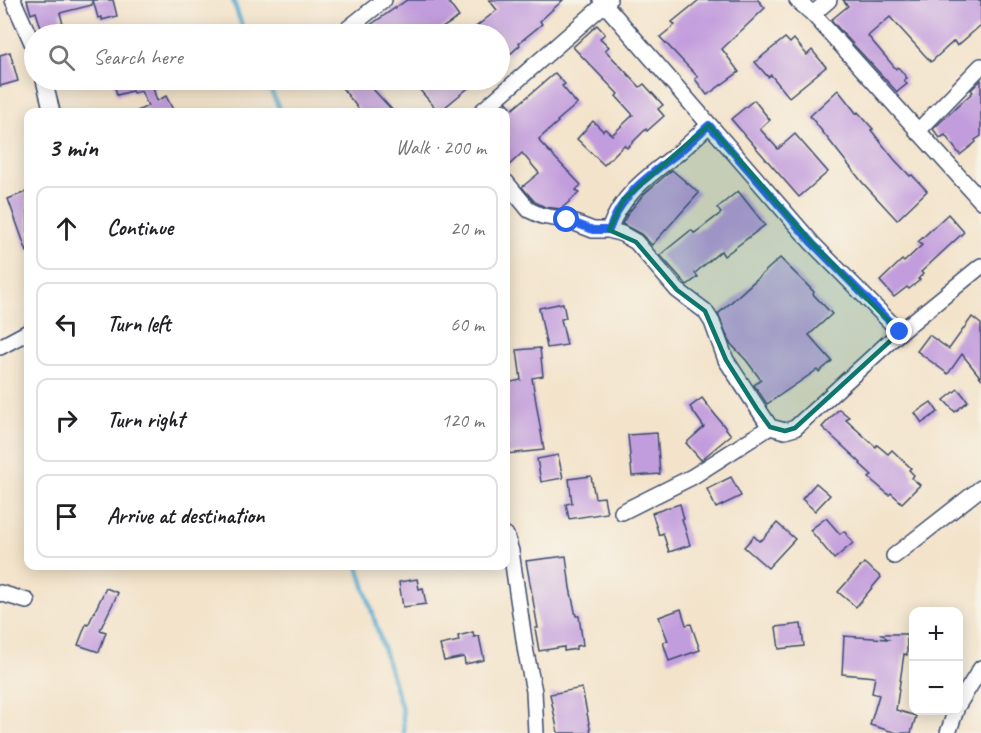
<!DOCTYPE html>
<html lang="en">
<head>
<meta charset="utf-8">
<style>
  :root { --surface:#fff; --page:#f6f6f6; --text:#202124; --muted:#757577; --line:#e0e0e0 }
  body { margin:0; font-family:Caveat,sans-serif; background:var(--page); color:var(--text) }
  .controls { position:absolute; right:18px; bottom:18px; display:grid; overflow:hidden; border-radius:12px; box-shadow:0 3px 15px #0003 }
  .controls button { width:54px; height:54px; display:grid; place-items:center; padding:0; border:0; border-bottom:2px solid var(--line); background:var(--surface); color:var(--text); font:30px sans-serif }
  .stop { position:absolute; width:18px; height:18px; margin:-14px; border:4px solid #2563eb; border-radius:50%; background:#fff }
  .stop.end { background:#2563eb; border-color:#fff; box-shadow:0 2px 6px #0008 }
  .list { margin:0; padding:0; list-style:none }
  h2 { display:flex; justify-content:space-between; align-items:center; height:78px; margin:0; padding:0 24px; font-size:26px }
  h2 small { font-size:20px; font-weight:400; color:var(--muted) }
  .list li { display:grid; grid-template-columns:39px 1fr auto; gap:18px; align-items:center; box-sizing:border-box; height:84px; margin:0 12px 12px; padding:0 12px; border:2px solid var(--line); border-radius:12px }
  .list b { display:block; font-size:22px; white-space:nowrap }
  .list em { font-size:20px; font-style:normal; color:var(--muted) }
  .icon { flex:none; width:33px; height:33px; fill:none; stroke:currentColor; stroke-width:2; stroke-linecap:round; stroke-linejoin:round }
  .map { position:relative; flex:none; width:981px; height:733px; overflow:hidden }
  .search { position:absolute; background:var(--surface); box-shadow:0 3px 15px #0003; left:24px; top:24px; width:486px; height:66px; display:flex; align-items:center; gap:15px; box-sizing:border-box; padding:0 21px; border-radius:33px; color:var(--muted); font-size:22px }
  .panel { position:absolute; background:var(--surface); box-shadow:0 3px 15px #0003; left:24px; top:108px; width:486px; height:462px; border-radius:12px }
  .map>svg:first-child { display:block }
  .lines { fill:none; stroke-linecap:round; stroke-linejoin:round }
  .stream { stroke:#50a8cd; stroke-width:4.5 }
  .building { fill:#c29ddd }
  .minor-casing { stroke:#3b4a6e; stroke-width:18 }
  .minor { stroke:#fff; stroke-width:15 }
  .route { stroke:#2563eb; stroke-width:8 }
  .marked { fill:#0f766e; fill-opacity:0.2; stroke:#0f766e; stroke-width:4.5; stroke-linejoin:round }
</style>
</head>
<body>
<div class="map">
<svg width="981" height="733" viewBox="0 0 981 733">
  <rect width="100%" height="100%" fill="#f7f3e8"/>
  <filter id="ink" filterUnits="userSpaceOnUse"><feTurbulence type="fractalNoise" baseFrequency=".0167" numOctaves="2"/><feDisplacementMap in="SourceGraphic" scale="12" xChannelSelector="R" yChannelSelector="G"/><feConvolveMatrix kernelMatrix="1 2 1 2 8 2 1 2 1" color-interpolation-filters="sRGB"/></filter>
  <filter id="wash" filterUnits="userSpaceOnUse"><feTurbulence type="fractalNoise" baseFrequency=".008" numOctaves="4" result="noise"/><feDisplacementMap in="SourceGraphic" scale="24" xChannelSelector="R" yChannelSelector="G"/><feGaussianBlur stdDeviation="1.35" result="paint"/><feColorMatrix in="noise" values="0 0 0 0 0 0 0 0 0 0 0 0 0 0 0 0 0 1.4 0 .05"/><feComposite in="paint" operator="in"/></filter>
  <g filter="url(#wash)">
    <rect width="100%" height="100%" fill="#f3e3ca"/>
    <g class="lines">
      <g class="stream">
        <path d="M233,0L245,34"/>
        <path d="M266,80L281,112"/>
        <path d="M358,566L402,709L404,733"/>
      </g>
    </g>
    <g id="blocks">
      <g class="building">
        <path d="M27,0H92V5L60,13L64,28L43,34L36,12L31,14Z"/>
        <path d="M93,0H113L117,16L102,20V17L98,18Z"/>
        <path d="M407,0H447L459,17L433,34H357Z"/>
        <path d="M489,0H563L540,21L542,24L519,43L520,45L508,56L505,51L500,56V34H467L497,10Z"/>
        <path d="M699,0H758L765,8L722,49L739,72L707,95L695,79L698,77L660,37L675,25L672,22Z"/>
        <path d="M843,0H981V25L957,46L954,41L931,62L890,17L868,36L896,69L898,67L907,78L904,80L907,84L897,92L831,20L848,6Z"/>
        <path d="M597,25L605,34L600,38L609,47L605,50L640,87L644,84L663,105L658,109L664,116L647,131L646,129L627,148L624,145L604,165L577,139L593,121L603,131L605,129L612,135L633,115L616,96L618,94L573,47Z"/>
        <path d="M785,38L790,43L794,39L807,55L812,50L826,67L789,97L771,75L768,77L755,62Z"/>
        <path d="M10,52L18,81L0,86V55Z"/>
        <path d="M555,73L565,84L562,86L577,104L557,121L558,122L539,139L540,142L581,185L576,190L579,193L561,209L545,207L535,202L522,187L539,173L522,153L506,168V104L507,102L513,109Z"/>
        <path d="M113,80H169V83L153,88L157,101L166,96L174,112H135L148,106L141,91L133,93L132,91L117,95Z"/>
        <path d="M336,80H381L372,88L394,112H361Z"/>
        <path d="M411,80H478L439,112Z"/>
        <path d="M981,80V136L975,140L976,142L960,155L945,135L940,138L933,129L973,92L971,90Z"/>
        <path d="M838,90L857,114L858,112L873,129L871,130L894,159L910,176L912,175L927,191L897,220L862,182L810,116Z"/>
        <path d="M754,100L770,120L760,129L778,149L795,134L828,172L799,197L731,119Z"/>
        <path d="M672,170L699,193L652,245L641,234L622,224L629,212L644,194Z"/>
        <path d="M28,191V252H27L8,199Z"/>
        <path d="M738,191L765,225L724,256L721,251L695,273L698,277L687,285L660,255L691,230L694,233L696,232L721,213L717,208Z"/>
        <path d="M948,214L964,232L921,272L923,274L918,279L920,280L909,289L907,287L894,297L880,281L902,260L904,262L922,245L918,242Z"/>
        <path d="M780,258L814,292L813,294L832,314L809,335L832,361L819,372L817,370L767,404L754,385L761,380L746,360L730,343L718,314Z"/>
        <path d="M563,303L566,318L561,319L567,345L547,348L539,308Z"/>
        <path d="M972,317L981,324V378L962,354L948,374L917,351L929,335L949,349Z"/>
        <path d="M540,348L543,376L532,378L544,450L506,454V383L521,380L517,350Z"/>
        <path d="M958,389L968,401L955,412L944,400Z"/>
        <path d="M702,398L731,435L701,460L686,443L704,427L690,407Z"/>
        <path d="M931,402L938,412L922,423L915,413Z"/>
        <path d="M839,409L849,417L846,420L876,447L877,445L888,454L892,450L911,468L909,470L914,475L912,478L920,485L902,503L891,493L889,495L869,478L872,475L860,464L861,463L822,427Z"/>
        <path d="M657,433L660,474L632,476L628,435Z"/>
        <path d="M558,455L563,478L541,482L537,459Z"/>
        <path d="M591,476L595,498L604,497L607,513L569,519L566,504L572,503L569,479Z"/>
        <path d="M731,477L741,496L716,508L707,489Z"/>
        <path d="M816,483L830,495L815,511L802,499Z"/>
        <path d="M680,504L684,519H682L690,545L669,552L663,533L659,535L652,513Z"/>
        <path d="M826,518L840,534L844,531L853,543L834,559L810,530Z"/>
        <path d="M777,523L795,539L768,568L744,547L754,536L759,541L763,539Z"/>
        <path d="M566,556L570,588L576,616H579L583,645L576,646V649L564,651V647L539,651L535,628H538L526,561Z"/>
        <path d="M864,563L881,577L856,607L838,592Z"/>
        <path d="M417,579L419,589L423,588L426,604L403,607L399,582Z"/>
        <path d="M106,588L118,593L100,630L106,632L99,652L78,645L86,624L88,625Z"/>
        <path d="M681,609L686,625L691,624L700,650L669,661L663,642L668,641L659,617Z"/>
        <path d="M801,624L804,646L779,649L776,627Z"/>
        <path d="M473,632L474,637L479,636L484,660L465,664L464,657L444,661L440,645L459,641L458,636Z"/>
        <path d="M881,634H907V655L904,654L896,710L916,716L911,733H897L870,725L879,695L872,693L875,677L842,674L844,636L888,639Z"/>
        <path d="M582,688L591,733H558L550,694Z"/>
      </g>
    </g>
  </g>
  <g filter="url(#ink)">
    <use href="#blocks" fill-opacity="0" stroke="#3b4a6e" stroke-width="1.5"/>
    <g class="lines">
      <g class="minor-casing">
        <g id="minor">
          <path d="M13,0L34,47"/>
          <path d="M601,0L812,243L900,332"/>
          <path d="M797,0L813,14L829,0"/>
          <path d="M813,14L981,201"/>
          <path d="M341,34L384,0"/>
          <path d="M44,80L52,112"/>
          <path d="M481,112L609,0"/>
          <path d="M917,132L981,66"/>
          <path d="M506,182L529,210L542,216L567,220L593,230H609L622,234L636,242L677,290L705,311L712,322L726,360L770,427L785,431L795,428L900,332L981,266"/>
          <path d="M609,230C621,195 648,176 677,154C688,145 698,135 709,125"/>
          <path d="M0,347L28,332"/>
          <path d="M622,512L692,477L770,427"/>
          <path d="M506,535L511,551L526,653L534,691L536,733"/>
          <path d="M894,556L981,488"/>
          <path d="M0,593L27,601"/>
          <path d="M958,705L981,668"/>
          <path d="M948,733L956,710"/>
        </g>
      </g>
      <use href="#minor" class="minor"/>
    </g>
  </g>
  <g class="lines" filter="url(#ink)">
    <path class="route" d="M567,220L593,230H609C622,193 647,177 677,154C688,145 698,135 709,125L812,243L900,332"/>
  </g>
  <path class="marked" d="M709,125L812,243L900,332L795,428L785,431L770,427L757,409L726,360L705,311L677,290L636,242L609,230L624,199Z"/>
</svg>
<div class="controls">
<button>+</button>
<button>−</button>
</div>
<div class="stop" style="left:567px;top:220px"></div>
<div class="stop end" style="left:900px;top:332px"></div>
<div class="search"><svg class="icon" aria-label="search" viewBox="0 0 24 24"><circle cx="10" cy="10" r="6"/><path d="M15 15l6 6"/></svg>Search here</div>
<section class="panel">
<h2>3 min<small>Walk · 200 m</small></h2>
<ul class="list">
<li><svg class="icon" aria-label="ahead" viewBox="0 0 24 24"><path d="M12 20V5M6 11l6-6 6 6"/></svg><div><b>Continue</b></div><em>20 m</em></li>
<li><svg class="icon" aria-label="left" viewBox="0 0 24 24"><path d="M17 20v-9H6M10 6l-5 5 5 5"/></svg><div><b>Turn left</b></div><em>60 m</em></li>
<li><svg class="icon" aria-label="right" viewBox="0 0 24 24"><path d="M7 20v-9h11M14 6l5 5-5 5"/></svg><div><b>Turn right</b></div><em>120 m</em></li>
<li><svg class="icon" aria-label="arrive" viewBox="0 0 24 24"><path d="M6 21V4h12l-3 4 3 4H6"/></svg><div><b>Arrive at destination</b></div></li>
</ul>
</section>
</div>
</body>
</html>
